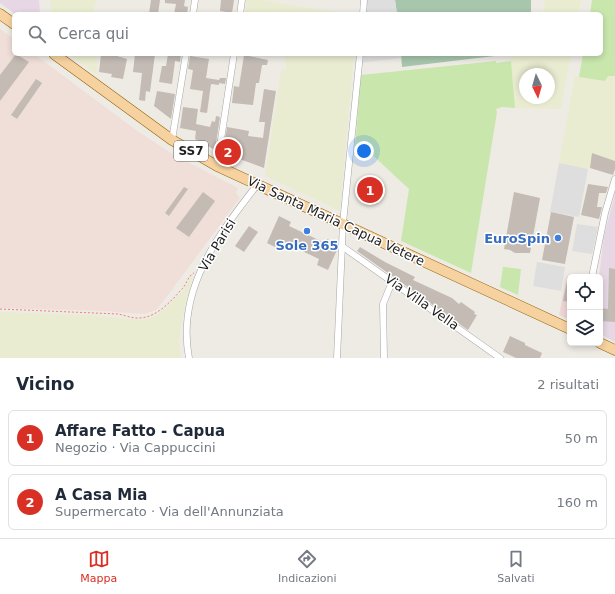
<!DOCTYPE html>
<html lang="it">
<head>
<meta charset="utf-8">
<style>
  :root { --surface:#fff; --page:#f2f2f3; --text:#1f2937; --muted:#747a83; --line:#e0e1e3; --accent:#d93025 }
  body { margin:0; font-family:"DejaVu Sans",sans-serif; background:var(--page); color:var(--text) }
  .controls { position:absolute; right:12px; bottom:12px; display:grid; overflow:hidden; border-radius:6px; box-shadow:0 2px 6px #0003 }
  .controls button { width:36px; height:36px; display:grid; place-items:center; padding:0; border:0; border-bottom:1px solid var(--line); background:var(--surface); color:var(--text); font:20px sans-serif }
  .compass { position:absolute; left:519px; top:68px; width:36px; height:36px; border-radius:50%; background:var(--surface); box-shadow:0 2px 6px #0003; rotate:175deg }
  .you { position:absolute; left:364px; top:151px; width:14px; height:14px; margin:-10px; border:3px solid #fff; border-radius:50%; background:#1a73e8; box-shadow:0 0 0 6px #1a73e833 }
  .badge { display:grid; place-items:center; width:26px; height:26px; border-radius:50%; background:var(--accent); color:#fff; font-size:13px; font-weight:700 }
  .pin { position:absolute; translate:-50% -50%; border:2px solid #fff; box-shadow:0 1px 4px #0006 }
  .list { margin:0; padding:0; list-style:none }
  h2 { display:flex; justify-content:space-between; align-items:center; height:52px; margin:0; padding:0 16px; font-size:17px }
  h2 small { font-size:13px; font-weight:400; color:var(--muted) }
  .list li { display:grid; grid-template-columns:26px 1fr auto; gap:12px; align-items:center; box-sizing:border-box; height:56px; margin:0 8px 8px; padding:0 8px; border:1px solid var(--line); border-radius:6px }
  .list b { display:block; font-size:15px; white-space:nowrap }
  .list p { margin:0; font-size:13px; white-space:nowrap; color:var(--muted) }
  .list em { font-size:13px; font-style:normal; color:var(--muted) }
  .icon { flex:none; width:22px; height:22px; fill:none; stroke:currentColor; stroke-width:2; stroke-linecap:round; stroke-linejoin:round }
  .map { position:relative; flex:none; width:615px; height:358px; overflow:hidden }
  .search { position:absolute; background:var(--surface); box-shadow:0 2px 6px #0003; left:12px; right:12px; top:12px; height:44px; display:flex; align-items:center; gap:10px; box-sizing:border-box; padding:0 14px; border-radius:6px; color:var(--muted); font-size:15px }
  .sheet { height:180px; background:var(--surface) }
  nav { display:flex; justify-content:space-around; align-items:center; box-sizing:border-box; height:56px; border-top:1px solid var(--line); background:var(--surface); font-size:11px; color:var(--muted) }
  nav a { display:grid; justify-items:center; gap:2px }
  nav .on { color:var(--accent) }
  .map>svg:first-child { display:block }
  .commercial { fill:#eed6d5 }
  .industrial { fill:#e7d7e4 }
  .military { fill:#f0dfd8 }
  .farmland { fill:#eaecd1; fill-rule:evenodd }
  .grass { fill:#c9e6ad }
  .cemetery { fill:#a7c6ac }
  .parking { fill:#dedede }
  .building { fill:#c3bbb4 }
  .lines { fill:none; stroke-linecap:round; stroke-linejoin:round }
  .minor-casing { stroke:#a5a5a5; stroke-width:7 }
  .primary-casing { stroke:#906308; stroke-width:11 }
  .path { stroke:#f27f72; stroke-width:1; stroke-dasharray:2 2; stroke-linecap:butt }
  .minor { stroke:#fff; stroke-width:6 }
  .primary { stroke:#f7d2a1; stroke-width:10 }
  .shop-dot { fill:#3f7fe0; stroke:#fff; stroke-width:1.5 }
  .labels { text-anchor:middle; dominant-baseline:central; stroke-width:3; stroke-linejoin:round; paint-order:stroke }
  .shield { fill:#fff; stroke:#626262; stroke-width:1 }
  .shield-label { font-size:12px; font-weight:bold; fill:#1e1e1e }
  .street-label { font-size:13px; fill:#1e1e1e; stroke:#fff }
  .shop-label { font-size:13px; font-weight:bold; fill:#366cbe; stroke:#fff; text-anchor:end }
</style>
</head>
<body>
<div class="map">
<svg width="615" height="358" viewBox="0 0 615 358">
  <rect width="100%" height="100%" fill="#eeebe5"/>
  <path class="commercial" d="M567,276L571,277L570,320L559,315Z"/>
  <g class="industrial">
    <path d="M0,0H39L40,14H15L0,3Z"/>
    <path d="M615,194V342L600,334V277H599L604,236Z"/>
  </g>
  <path class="military" d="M0,29L14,39V54H34L136,130L174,155L238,188L236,193L240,198L162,303L156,310L144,314L104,311L0,308Z"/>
  <g class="farmland">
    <path d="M50,0H97L95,3L93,14H52Z"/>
    <path d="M247,0H261L346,14H245Z"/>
    <path d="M545,0H581L578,14H543Z"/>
    <path d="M69,54H97V75Z"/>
    <path d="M284,54H354L340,211L265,176L281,70H286V64Z"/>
    <path d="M510,54H571L561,109L515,108ZM525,74H549V98H525Z"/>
    <path d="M575,76L604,81L608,76H615V161L592,153L590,168L588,169L559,163Z"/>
    <path d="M191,276L193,277L183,312L179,343L181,358H0V312L87,315L144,320L156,316L169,305L184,290Z"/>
  </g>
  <g class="grass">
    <path d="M592,0H615V76H608L605,81L579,77L583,54H601V14H590Z"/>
    <path d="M496,61V63L511,61L515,108L502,107L496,109L497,112L471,273L401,241L409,189L365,148L355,147L361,75Z"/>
    <path d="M503,267L521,269L518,295L500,287Z"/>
  </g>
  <g class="cemetery">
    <path d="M395,0H531V14H397Z"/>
    <path d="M401,54H502L503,55L402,67Z"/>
  </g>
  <g class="parking">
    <path d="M364,0H395L397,14H363Z"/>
    <path d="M359,54H401V58L359,63Z"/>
    <path d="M559,163L588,169L579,217L550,212Z"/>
    <path d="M577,224L598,227L592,254L572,251Z"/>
    <path d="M537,262L565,267L561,291L533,286Z"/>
  </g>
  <g class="building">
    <path d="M151,0H160L158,14H149Z"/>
    <path d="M165,0H185L184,6L188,7L187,14H174L176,4L165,3Z"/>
    <path d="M221,0H234L232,13L220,11Z"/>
    <path d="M16,54L29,62L0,101V75Z"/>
    <path d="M101,54L117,55V56L127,59L123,79L111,77L112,74L99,72Z"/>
    <path d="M135,54H155L150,92L146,91L145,101L139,100L142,73L133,72Z"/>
    <path d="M168,54H181L180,62L175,61L172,84L159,82L162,66H166Z"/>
    <path d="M244,55L268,60L267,65H262L259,83H256L253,105L232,103L234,86L239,87Z"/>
    <path d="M190,56L209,59L206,78L219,80L220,78H226L225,84L219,83V82V85L211,84L207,113L200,112L203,91L190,89L193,70L188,69Z"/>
    <path d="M36,79L42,83L17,119L11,115Z"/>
    <path d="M264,89L276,91L264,168L223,153L227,127L249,131L248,136L263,138L265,122H259Z"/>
    <path d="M157,91L175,94L171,119L154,106Z"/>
    <path d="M183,107L198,109L196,124L210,127L212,121L215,122L216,116L220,117L215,150L195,139L196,131L180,128Z"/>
    <path d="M592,153L615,161V169L613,175L590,168Z"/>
    <path d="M364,177L385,186L377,204L356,195Z"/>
    <path d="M588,184L608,187L606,193H599L597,207H602L599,219L581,215Z"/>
    <path d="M184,187L188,189L169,216L165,213Z"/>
    <path d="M203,192L215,201L189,237L176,228Z"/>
    <path d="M514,192L540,198L530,253H515L510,250L504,249Z"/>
    <path d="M551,212L574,217L565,264L542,260Z"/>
    <path d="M279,216L291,222L289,226L325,243L327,239L338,244L337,250L328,270L317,265L319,259L283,242L279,249L267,243Z"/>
    <path d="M249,226L258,232L244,252L235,246Z"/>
    <path d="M360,247L385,262L415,277L413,280L452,298L459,304L461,302L475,312L474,314L477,315L468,330L357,251Z"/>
    <path d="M609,268L615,269V322L600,321V308L608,309Z"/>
    <path d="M568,277H570V302L563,301Z"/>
    <path d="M510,336L525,343V345L542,353L540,358H516L503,352Z"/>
  </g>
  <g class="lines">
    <g class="minor-casing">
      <g id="minor">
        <path d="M193,14L195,0"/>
        <path d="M240,14L242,0"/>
        <path d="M363,14L364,0"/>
        <path d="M172,140L186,54"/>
        <path d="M217,166L234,54"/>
        <path d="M343,247L500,358"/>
        <path d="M592,277L605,213L615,179"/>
        <path d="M189,358C176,290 218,235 257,185"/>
        <path d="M337,358L343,223L360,54"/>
        <path d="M384,358L383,304L392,282"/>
      </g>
    </g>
    <g class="primary-casing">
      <g id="primary">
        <path d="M0,14L14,24"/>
        <path d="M54,54L172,140L217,166L570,329"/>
        <path d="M600,343L615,350"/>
      </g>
    </g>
    <path class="path" d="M0,309L118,314C124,315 131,318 137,318C156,319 171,301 183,288C187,283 188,276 194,273"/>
    <use href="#minor" class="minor"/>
    <use href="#primary" class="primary"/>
  </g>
  <g class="shop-dot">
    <circle cx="307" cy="231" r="4"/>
    <circle cx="558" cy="238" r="4"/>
  </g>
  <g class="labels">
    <rect class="shield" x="174" y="141" width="34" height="20" rx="3"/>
    <g class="shield-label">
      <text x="191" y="151">SS7</text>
    </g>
    <g class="street-label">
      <text transform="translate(336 221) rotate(25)">Via Santa Maria Capua Vetere</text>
      <text transform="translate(217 245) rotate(-59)">Via Parisi</text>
      <text transform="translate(422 302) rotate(35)">Via Villa Vella</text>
    </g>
    <g class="shop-label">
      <text x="550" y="238">EuroSpin</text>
      <text x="307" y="245" text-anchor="middle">Sole 365</text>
    </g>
  </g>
</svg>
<div class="controls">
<button><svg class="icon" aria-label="locate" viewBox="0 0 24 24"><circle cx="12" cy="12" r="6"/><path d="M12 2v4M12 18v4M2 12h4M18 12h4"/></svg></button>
<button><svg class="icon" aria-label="layers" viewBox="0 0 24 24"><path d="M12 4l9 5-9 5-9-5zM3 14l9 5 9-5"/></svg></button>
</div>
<svg class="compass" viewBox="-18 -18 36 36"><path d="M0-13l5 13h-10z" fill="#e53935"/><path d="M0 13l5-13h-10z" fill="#747a83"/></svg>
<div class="you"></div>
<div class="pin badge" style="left:370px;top:190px">1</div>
<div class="pin badge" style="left:228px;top:152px">2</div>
<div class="search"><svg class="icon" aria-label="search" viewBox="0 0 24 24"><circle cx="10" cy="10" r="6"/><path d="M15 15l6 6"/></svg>Cerca qui</div>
</div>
<section class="sheet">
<h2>Vicino<small>2 risultati</small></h2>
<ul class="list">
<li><span class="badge">1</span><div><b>Affare Fatto - Capua</b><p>Negozio · Via Cappuccini</p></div><em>50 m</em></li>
<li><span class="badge">2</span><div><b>A Casa Mia</b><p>Supermercato · Via dell'Annunziata</p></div><em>160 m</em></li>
</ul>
</section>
<nav>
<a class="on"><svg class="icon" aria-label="map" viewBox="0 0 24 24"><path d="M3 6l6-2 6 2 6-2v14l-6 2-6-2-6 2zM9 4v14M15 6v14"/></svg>Mappa</a>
<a><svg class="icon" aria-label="directions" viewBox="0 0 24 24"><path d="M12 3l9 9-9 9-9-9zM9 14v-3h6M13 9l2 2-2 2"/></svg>Indicazioni</a>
<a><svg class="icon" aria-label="saved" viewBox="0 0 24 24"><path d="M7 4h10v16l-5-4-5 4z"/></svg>Salvati</a>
</nav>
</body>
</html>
